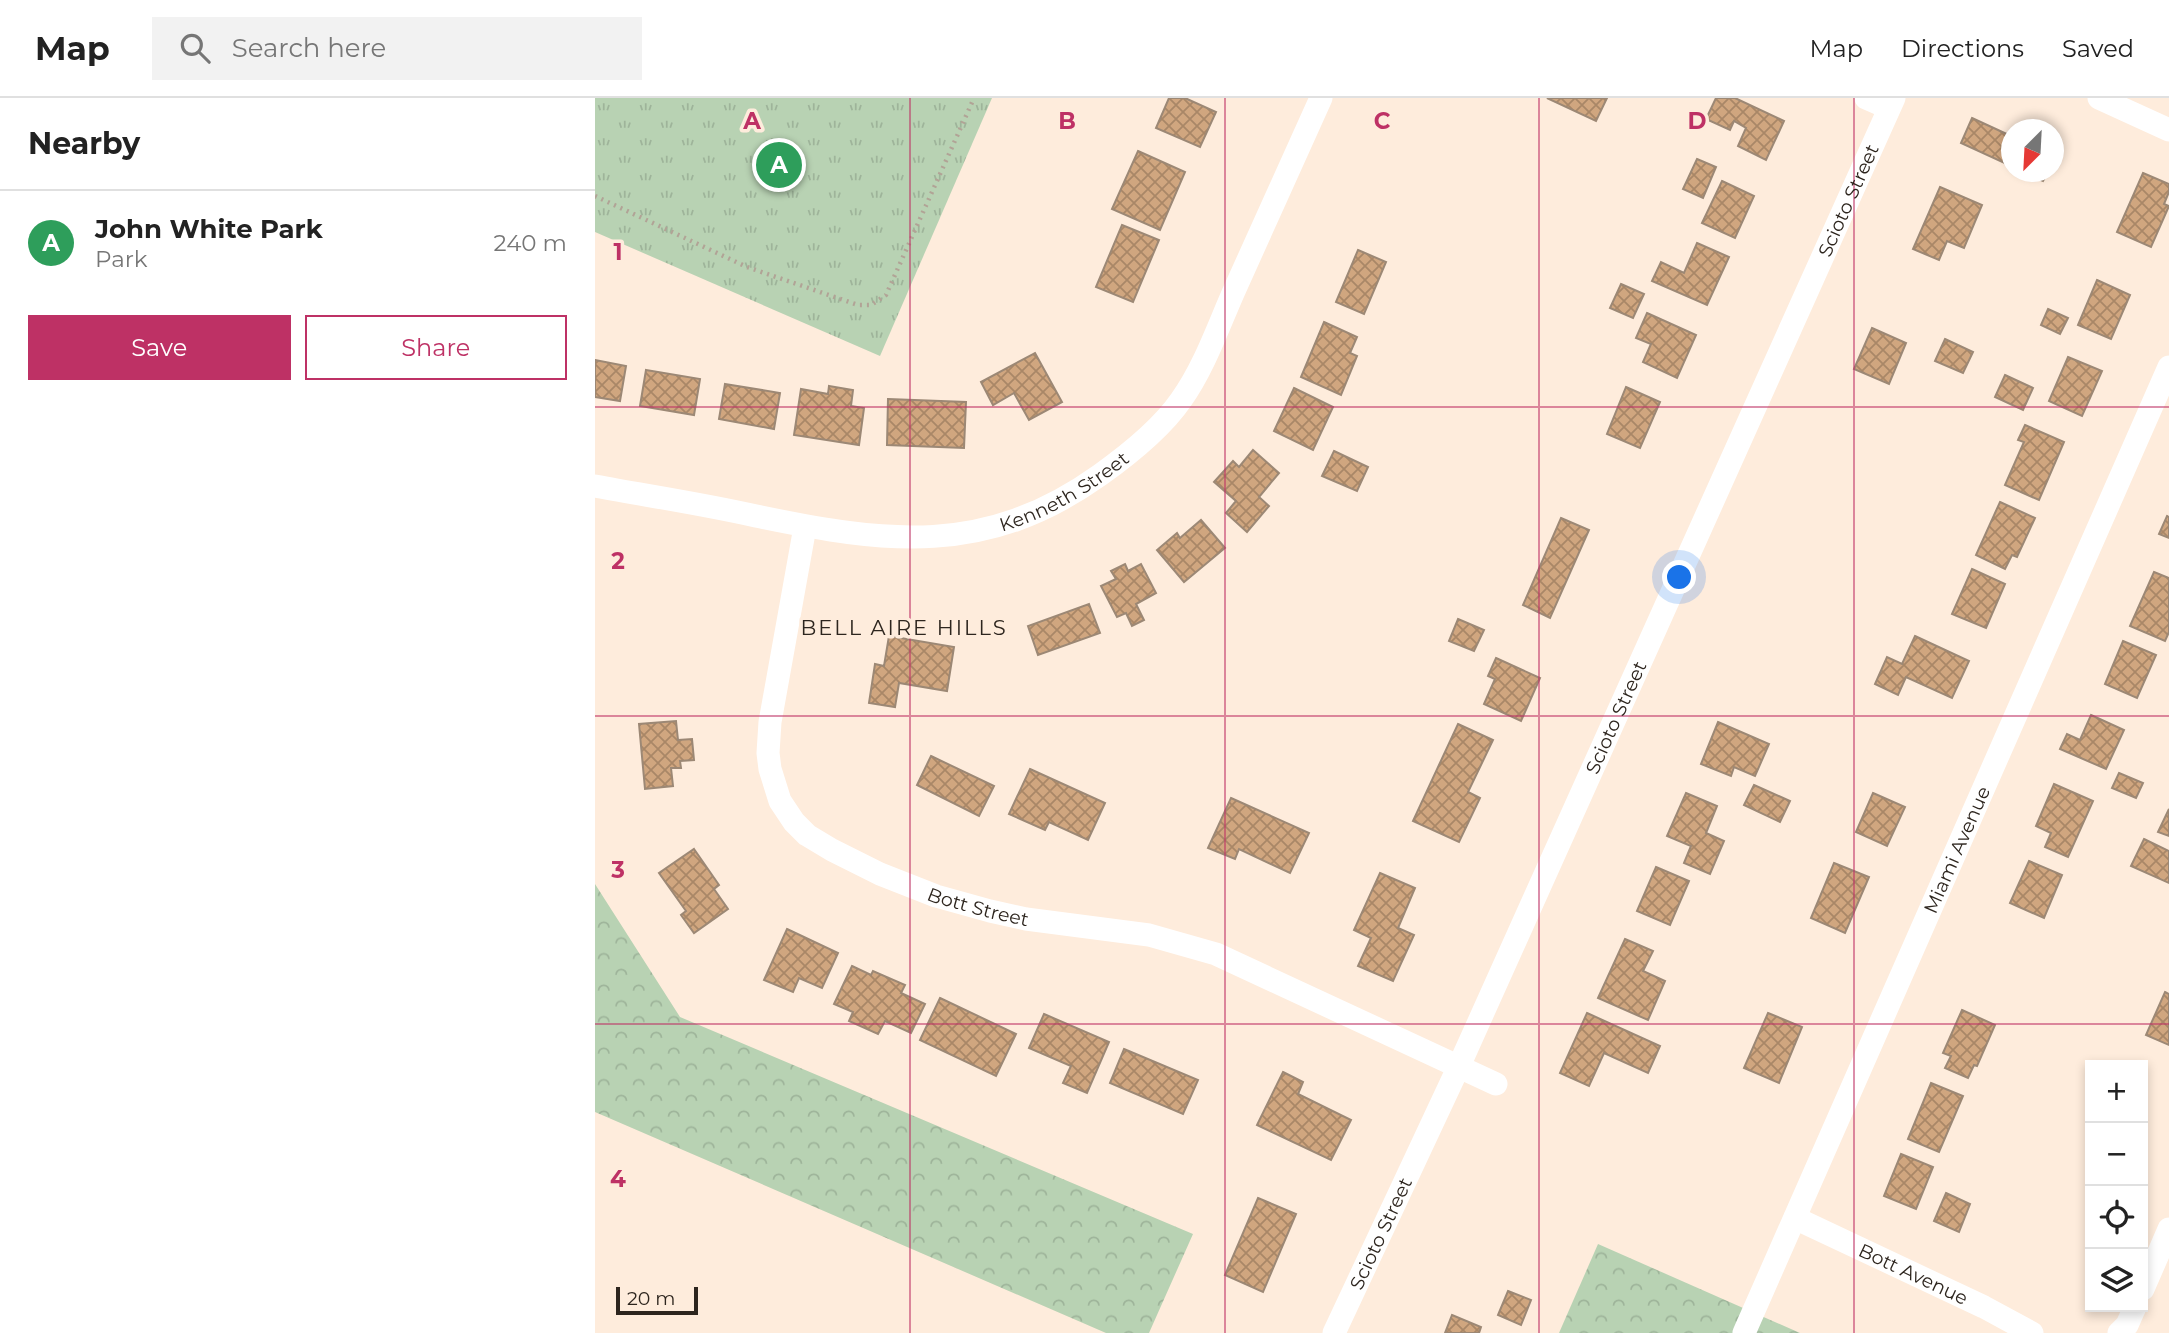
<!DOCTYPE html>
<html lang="en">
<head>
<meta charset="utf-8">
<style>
  :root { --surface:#fff; --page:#f2f2f2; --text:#222; --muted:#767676; --line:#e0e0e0; --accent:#be3165 }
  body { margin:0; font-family:Montserrat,sans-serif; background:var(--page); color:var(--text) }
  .controls { position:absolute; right:21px; bottom:21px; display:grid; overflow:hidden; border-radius:0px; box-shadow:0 4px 10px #0003 }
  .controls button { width:63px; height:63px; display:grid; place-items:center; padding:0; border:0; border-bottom:2px solid var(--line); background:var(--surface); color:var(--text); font:35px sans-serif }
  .compass { position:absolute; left:1406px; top:21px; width:63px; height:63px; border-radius:50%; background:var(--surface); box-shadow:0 4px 10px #0003; rotate:204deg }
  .scale { position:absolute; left:21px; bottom:18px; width:82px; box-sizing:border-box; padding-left:7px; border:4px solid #2d251e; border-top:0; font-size:19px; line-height:24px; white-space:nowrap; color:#2d251e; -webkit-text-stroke:5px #feecdc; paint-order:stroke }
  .you { position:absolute; left:1085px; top:480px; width:24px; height:24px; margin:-18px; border:5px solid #fff; border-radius:50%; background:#1a73e8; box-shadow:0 0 0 10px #1a73e833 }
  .badge { display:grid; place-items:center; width:46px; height:46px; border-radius:50%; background:var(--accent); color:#fff; font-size:23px; font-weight:700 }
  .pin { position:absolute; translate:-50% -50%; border:4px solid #fff; box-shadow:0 2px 7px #0006 }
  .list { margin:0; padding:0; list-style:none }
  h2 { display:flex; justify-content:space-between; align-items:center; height:91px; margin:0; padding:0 28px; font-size:30px }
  h2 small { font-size:23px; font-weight:400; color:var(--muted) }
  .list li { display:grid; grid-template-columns:46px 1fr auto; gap:21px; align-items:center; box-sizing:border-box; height:105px; padding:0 28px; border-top:2px solid var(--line) }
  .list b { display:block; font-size:26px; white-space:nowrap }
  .list p { margin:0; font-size:23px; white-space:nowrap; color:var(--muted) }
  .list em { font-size:23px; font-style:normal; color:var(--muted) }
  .actions { display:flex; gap:14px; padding:21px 28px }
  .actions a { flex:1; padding:16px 0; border:2px solid var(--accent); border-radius:0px; text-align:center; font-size:24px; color:var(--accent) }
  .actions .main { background:var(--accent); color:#fff }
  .icon { flex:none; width:38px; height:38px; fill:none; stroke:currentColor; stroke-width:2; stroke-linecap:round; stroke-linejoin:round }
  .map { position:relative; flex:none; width:1574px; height:1235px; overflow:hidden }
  header { display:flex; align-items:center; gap:42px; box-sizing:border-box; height:98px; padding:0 35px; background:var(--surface); border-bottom:2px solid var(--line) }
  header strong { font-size:33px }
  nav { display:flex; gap:38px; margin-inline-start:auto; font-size:24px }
  .search { width:490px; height:63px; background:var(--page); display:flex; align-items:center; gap:18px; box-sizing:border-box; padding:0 24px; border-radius:0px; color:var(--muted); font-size:26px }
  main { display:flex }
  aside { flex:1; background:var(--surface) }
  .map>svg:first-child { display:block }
  .forest { fill:url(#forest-crowns) }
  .park { fill:url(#park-tufts) }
  .building { fill:url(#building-cross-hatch); stroke:#9c8875; stroke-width:2 }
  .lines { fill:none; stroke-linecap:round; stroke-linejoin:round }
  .path { stroke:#b1a396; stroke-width:4.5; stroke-dasharray:2 5; stroke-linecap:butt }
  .minor { stroke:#fff; stroke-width:23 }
  .grid { fill:none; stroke:#be3165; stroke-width:2; stroke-opacity:0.55 }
  .labels { text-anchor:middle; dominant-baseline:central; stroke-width:7; stroke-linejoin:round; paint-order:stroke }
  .street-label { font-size:19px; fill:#2d251e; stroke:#feecdc }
  .neighbourhood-label { font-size:21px; letter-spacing:2px; fill:#2d251e; stroke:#feecdc }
  .grid-label { font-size:23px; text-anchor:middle; font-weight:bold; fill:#be3165; stroke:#feecdc; stroke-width:7; stroke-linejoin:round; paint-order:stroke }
</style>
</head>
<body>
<header>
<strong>Map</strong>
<div class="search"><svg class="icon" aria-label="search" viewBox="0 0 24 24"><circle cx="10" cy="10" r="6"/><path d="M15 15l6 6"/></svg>Search here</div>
<nav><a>Map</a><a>Directions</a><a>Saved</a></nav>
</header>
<main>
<aside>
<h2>Nearby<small></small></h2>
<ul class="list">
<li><span class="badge" style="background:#2e9e5b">A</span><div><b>John White Park</b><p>Park</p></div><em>240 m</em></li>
</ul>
<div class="actions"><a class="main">Save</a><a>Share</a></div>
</aside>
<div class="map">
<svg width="1574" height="1235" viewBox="0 0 1574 1235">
  <defs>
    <pattern id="forest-crowns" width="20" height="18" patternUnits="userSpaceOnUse" patternTransform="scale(1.75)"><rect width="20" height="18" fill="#b8d2b3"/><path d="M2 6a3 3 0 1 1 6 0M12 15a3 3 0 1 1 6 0" fill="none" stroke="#9eb49a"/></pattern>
    <pattern id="park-tufts" width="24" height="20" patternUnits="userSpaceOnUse" patternTransform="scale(1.75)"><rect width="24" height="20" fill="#b8d2b3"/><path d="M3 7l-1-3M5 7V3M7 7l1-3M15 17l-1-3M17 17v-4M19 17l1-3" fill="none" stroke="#9eb49a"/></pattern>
    <pattern id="building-cross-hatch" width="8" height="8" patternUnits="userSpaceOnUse" patternTransform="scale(1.75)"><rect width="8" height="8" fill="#d0a67f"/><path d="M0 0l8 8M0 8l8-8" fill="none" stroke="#a98767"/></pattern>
  </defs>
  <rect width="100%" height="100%" fill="#feecdc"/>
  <g class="forest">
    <path d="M0,786L85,919L598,1136L554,1235H511L0,1014Z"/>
    <path d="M1003,1146L1205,1235H964Z"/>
  </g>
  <path class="park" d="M0,0H397L285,258L0,134Z"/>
  <g class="building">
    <path d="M574,0H590L621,14L605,49L561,30Z"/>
    <path d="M952,0H1012L1001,23Z"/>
    <path d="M1121,0H1140L1189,23L1171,62L1143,48L1151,30L1139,23L1135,32L1111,21Z"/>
    <path d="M1377,20L1416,38V68L1366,45Z"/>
    <path d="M543,53L590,74L565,132L517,111Z"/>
    <path d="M1102,61L1121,69L1108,100L1088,91Z"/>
    <path d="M1428,74H1453L1448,83Z"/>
    <path d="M1548,75L1574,86V94L1569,106L1574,108L1556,149L1522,134Z"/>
    <path d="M1127,83L1159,98L1140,140L1107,125Z"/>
    <path d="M1345,89L1387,107L1369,150L1352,143L1344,162L1318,151Z"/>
    <path d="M527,127L564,142L538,204L501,189Z"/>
    <path d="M1102,145L1134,159L1112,207L1057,183L1066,164L1089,175Z"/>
    <path d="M763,152L791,164L769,216L741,204Z"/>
    <path d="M1502,182L1535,197L1516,241L1483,227Z"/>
    <path d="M1026,186L1049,196L1038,220L1015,210Z"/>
    <path d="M1453,211L1473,220L1465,236L1446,227Z"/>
    <path d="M1052,215L1101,237L1082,280L1048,264L1056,246L1041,240Z"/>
    <path d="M729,224L762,239L755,255L762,258L746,297L706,279Z"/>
    <path d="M1277,230L1311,245L1294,286L1259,271Z"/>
    <path d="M1350,241L1378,254L1368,275L1340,263Z"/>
    <path d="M440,255L467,304L434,322L419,295L398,307L386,284Z"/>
    <path d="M1473,259L1507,273L1487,318L1454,303Z"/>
    <path d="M0,262L31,268L25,303L0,299Z"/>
    <path d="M51,272L105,281L99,317L45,308Z"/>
    <path d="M1410,277L1438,290L1428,312L1400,299Z"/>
    <path d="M130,286L185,295L179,331L124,321Z"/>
    <path d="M234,288L258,292L256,308L269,310L264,347L199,337L206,291L233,296Z"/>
    <path d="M1031,289L1065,304L1045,350L1012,336Z"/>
    <path d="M699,290L738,309L718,352L679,333Z"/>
    <path d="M293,301L371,304L369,350L292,347Z"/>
    <path d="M1430,327L1469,344L1444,402L1410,387L1429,344L1423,342Z"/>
    <path d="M658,352L684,375L664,399L674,408L652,434L631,415L641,403L619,384L638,363L644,369Z"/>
    <path d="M739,353L773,369L762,393L727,378Z"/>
    <path d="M1405,404L1440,420L1422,459L1417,457L1410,471L1381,457Z"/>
    <path d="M1572,418L1574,419V440L1564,436Z"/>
    <path d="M966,420L994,432L955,520L928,507Z"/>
    <path d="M606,422L630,450L589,484L562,452L582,435L585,440Z"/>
    <path d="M530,466L533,473L546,466L561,495L541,506L549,522L537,528L531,515L522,519L506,488L521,481L516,473Z"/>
    <path d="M1377,471L1410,486L1391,530L1357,516Z"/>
    <path d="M1559,474L1574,480V534L1570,543L1535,528Z"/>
    <path d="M494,506L505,535L443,557L433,528Z"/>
    <path d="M863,521L889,532L879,553L854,543Z"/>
    <path d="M294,538L359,549L352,593L304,585L300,609L274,605L280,566L289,568Z"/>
    <path d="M1320,538L1374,563L1357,600L1311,579L1303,597L1280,586L1292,559L1307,566Z"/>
    <path d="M1528,543L1561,557L1542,600L1510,586Z"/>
    <path d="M901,560L945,580L926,623L889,606L900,581L893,578Z"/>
    <path d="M1496,617L1529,632L1511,671L1465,651L1472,636L1485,642Z"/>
    <path d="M81,623L83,642L97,641L99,662L85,663L86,670H76L78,688L50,691L44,626Z"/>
    <path d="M1123,624L1174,646L1160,678L1139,669L1136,678L1106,666Z"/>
    <path d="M863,626L898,642L873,694L885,700L864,744L818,723Z"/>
    <path d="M336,658L399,688L384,718L322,687Z"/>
    <path d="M435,671L510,705L493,742L454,724L450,732L414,716Z"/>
    <path d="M1524,675L1548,685L1541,700L1517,690Z"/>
    <path d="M1459,686L1498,703L1473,759L1450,749L1456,735L1441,728Z"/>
    <path d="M1159,687L1195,703L1185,724L1149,707Z"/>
    <path d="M1091,695L1122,708L1111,735L1129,743L1115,776L1089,765L1096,748L1072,738Z"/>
    <path d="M1278,695L1310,709L1292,748L1261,734Z"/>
    <path d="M636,700L714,735L695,775L644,751L640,761L613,750Z"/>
    <path d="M1574,711V738L1563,734Z"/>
    <path d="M1549,741L1574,753V785L1536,768Z"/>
    <path d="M99,751L124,787L119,791L133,811L99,835L86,817L91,813L64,775Z"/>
    <path d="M1434,763L1467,777L1449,820L1415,805Z"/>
    <path d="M1239,765L1274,779L1250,835L1216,820Z"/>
    <path d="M1061,769L1094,783L1075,827L1042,813Z"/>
    <path d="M785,775L820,790L803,830L819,837L798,883L763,868L776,840L759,832Z"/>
    <path d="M192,831L243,855L227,890L204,880L198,894L169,882Z"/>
    <path d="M1030,841L1058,853L1048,873L1070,883L1053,922L1003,900Z"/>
    <path d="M257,868L276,877L278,873L310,887L306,895L330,906L316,935L290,923L283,936L254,923L258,914L239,906Z"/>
    <path d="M1570,894L1574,896V947L1551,937Z"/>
    <path d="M345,900L421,936L401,978L325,942Z"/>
    <path d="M1367,912L1400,927L1382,968L1379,967L1373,980L1350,970L1356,958L1348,955Z"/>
    <path d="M992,915L1065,948L1053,975L1009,955L994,988L965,975Z"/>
    <path d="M1173,915L1207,929L1184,985L1149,970Z"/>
    <path d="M449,916L514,944L492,995L468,985L476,968L434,950Z"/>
    <path d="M529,951L603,982L588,1016L515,985Z"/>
    <path d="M688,974L708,984L703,996L756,1022L736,1062L662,1027Z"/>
    <path d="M1336,985L1368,998L1344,1054L1313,1041Z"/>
    <path d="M1306,1056L1338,1069L1321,1111L1289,1098Z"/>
    <path d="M1351,1095L1375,1106L1364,1134L1339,1123Z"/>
    <path d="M663,1100L701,1116L668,1194L630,1177Z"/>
    <path d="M913,1193L936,1202L926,1227L903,1217Z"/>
    <path d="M857,1217L886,1229L884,1235H850Z"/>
  </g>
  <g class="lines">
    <path class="path" d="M0,98L152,169L263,207H276L291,197L379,0"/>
    <g class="minor">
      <path d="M1271,0L1294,10"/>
      <path d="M1504,0L1574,32"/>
      <path id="s1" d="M0,388C54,398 108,406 161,418C291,445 390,459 505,377C533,357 566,331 586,302C609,270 623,229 639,193C668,129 697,64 726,0"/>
      <path id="s2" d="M210,429L175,624L173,655L175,671L185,703L199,724L212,737L237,752L285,776L341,798L395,813L431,821L554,837L621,856L901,986"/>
      <path id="s3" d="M1200,1120L1389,1209L1437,1235"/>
      <path d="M1548,1191L1574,1131"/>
      <path id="s4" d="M739,1235L864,968L1299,0"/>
      <path id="s5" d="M1149,1235L1574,269"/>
      <path d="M1524,1235L1532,1227L1540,1209"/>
    </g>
  </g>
  <path class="grid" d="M315,0V1235M630,0V1235M944,0V1235M1259,0V1235M0,309H1574M0,618H1574M0,926H1574"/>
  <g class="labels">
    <g class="street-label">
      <text stroke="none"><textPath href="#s4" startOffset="1244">Scioto Street</textPath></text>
      <text stroke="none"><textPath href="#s1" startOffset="483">Kenneth Street</textPath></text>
      <text stroke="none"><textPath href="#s4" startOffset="677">Scioto Street</textPath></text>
      <text stroke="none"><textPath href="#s5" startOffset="528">Miami Avenue</textPath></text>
      <text stroke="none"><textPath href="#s2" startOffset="509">Bott Street</textPath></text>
      <text stroke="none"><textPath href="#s4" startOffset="110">Scioto Street</textPath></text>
      <text stroke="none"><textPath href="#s3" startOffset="131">Bott Avenue</textPath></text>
    </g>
    <g class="neighbourhood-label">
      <text x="309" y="529">BELL AIRE HILLS</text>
    </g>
  </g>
  <g class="grid-label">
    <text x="157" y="31">A</text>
    <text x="472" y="31">B</text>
    <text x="787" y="31">C</text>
    <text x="1102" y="31">D</text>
    <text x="23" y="162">1</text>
    <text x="23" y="471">2</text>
    <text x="23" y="780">3</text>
    <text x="23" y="1089">4</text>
  </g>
</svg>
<div class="controls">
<button>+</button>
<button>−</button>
<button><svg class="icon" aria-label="locate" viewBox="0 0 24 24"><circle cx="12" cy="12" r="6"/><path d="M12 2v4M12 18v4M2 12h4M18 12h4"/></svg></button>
<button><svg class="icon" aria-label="layers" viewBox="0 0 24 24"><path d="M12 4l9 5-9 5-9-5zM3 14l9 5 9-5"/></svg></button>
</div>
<svg class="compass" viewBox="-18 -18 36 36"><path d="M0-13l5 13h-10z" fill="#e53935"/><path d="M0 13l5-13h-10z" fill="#767676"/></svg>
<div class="scale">20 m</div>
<div class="you"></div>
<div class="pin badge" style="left:184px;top:67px;background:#2e9e5b">A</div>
</div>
</main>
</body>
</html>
